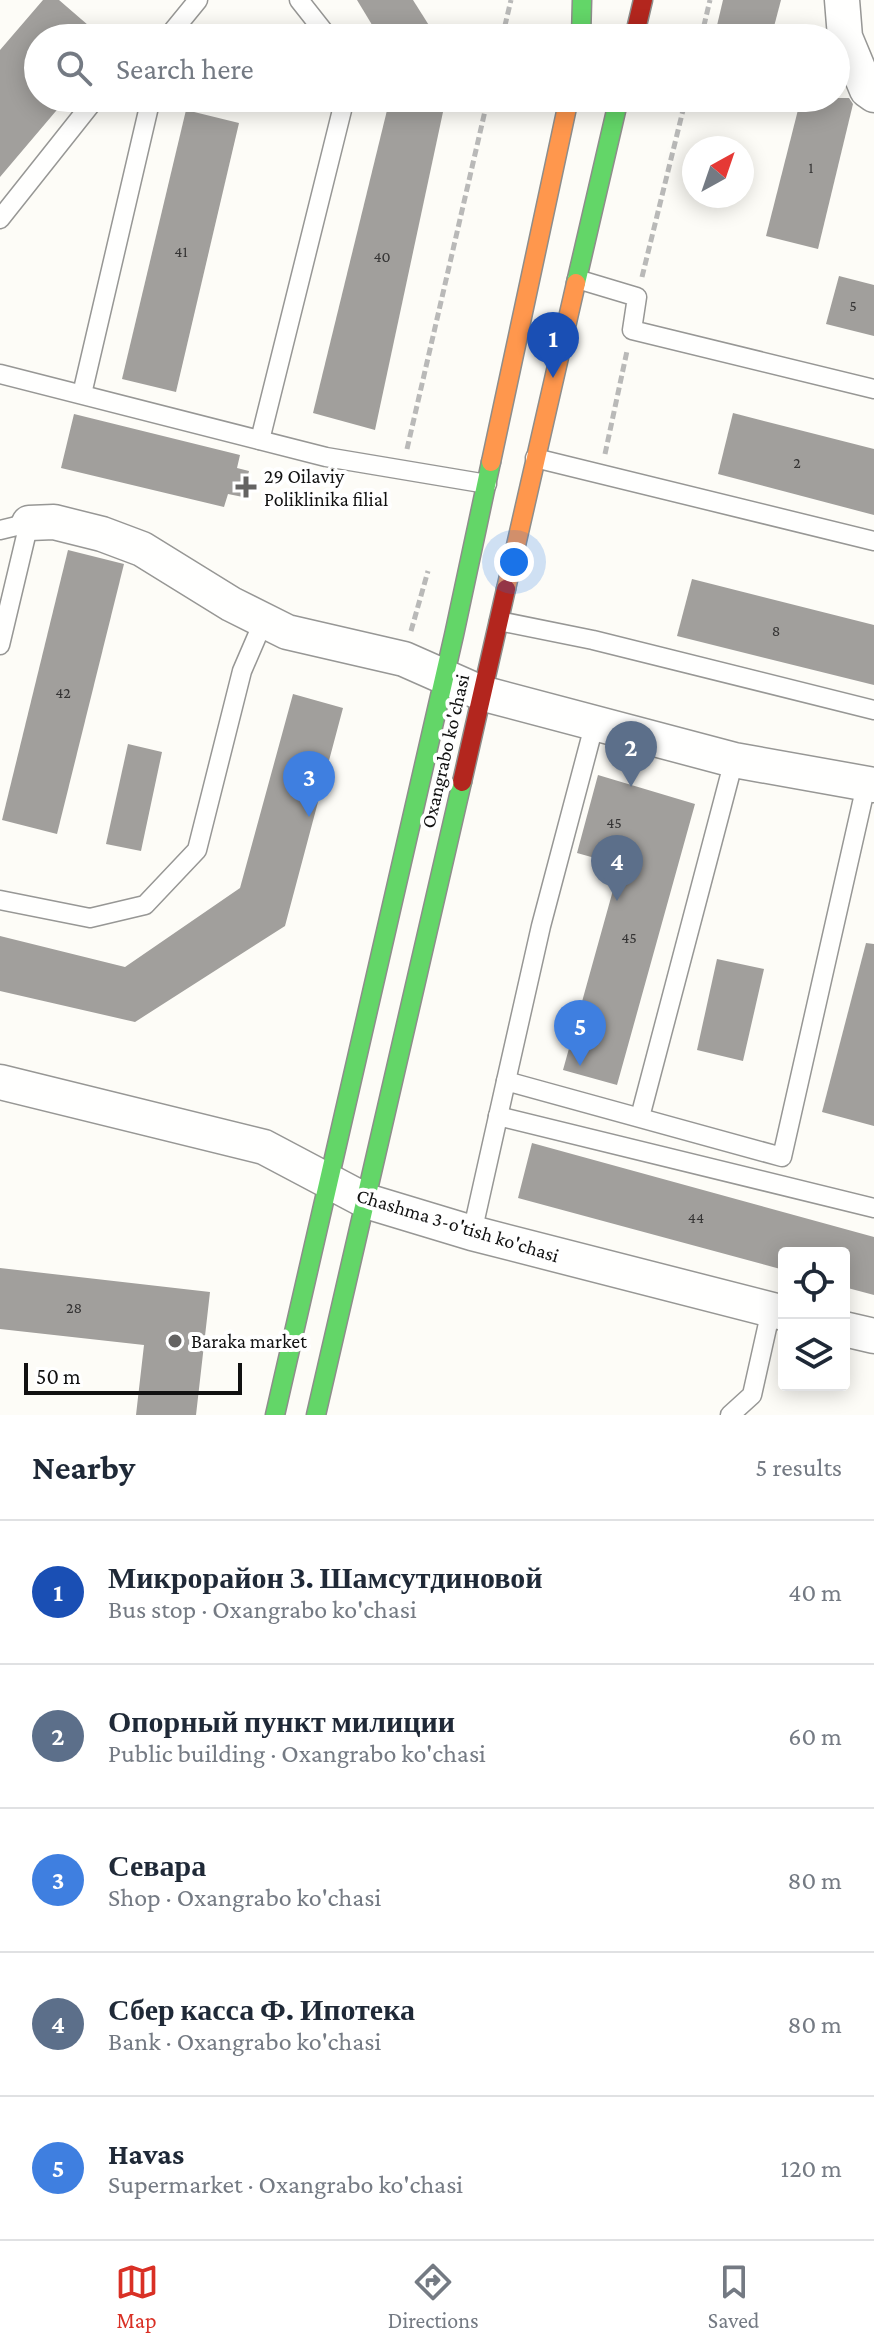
<!DOCTYPE html>
<html lang="en">
<head>
<meta charset="utf-8">
<style>
  :root { --surface:#fff; --page:#f6f6f7; --text:#1f2937; --muted:#747a83; --line:#e0e1e3; --accent:#d93025 }
  body { margin:0; font-family:"Crimson Pro",serif; background:var(--page); color:var(--text) }
  .controls { position:absolute; right:24px; bottom:24px; display:grid; overflow:hidden; border-radius:8px; box-shadow:0 4px 20px #0003 }
  .controls button { width:72px; height:72px; display:grid; place-items:center; padding:0; border:0; border-bottom:2px solid var(--line); background:var(--surface); color:var(--text); font:40px sans-serif }
  .compass { position:absolute; left:682px; top:136px; width:72px; height:72px; border-radius:50%; background:var(--surface); box-shadow:0 4px 20px #0003; rotate:40deg }
  .scale { position:absolute; left:24px; bottom:20px; width:218px; box-sizing:border-box; padding-left:8px; border:4px solid #111; border-top:0; font-size:22px; line-height:28px; white-space:nowrap; color:#111; -webkit-text-stroke:6px #fff; paint-order:stroke }
  .you { position:absolute; left:514px; top:562px; width:28px; height:28px; margin:-20px; border:6px solid #fff; border-radius:50%; background:#1a73e8; box-shadow:0 0 0 12px #1a73e833 }
  .badge { display:grid; place-items:center; width:52px; height:52px; border-radius:50%; background:var(--accent); color:#fff; font-size:26px; font-weight:700 }
  .pin { position:absolute; translate:-50% -66px; filter:drop-shadow(0 2px 4px #0008) }
  .pin::after { content:''; position:absolute; top:42px; width:28px; height:24px; background:inherit; clip-path:polygon(0 0,100% 0,50% 100%) }
  .list { margin:0; padding:0; list-style:none }
  h2 { display:flex; justify-content:space-between; align-items:center; height:104px; margin:0; padding:0 32px; font-size:34px }
  h2 small { font-size:26px; font-weight:400; color:var(--muted) }
  .list li { display:grid; grid-template-columns:52px 1fr auto; gap:24px; align-items:center; box-sizing:border-box; height:144px; padding:0 32px; border-top:2px solid var(--line) }
  .list b { display:block; font-size:30px; white-space:nowrap }
  .list p { margin:0; font-size:26px; white-space:nowrap; color:var(--muted) }
  .list em { font-size:26px; font-style:normal; color:var(--muted) }
  .icon { flex:none; width:44px; height:44px; fill:none; stroke:currentColor; stroke-width:2; stroke-linecap:round; stroke-linejoin:round }
  .map { position:relative; flex:none; width:874px; height:1415px; overflow:hidden }
  .search { position:absolute; background:var(--surface); box-shadow:0 4px 20px #0003; left:24px; right:24px; top:24px; height:88px; display:flex; align-items:center; gap:20px; box-sizing:border-box; padding:0 28px; border-radius:44px; color:var(--muted); font-size:30px }
  .sheet { height:824px; background:var(--surface) }
  nav { display:flex; justify-content:space-around; align-items:center; box-sizing:border-box; height:112px; border-top:2px solid var(--line); background:var(--surface); font-size:22px; color:var(--muted) }
  nav a { display:grid; justify-items:center; gap:4px }
  nav .on { color:var(--accent) }
  .map>svg:first-child { display:block }
  .building { fill:#a19f9c }
  .lines { fill:none; stroke-linecap:round; stroke-linejoin:round }
  .lane-casing { stroke:#979795; stroke-width:21 }
  .street-casing { stroke:#979795; stroke-width:37 }
  .fast-casing { stroke:#8e8d8b; stroke-width:21 }
  .slow-casing { stroke:#8e8d8b; stroke-width:21 }
  .jam-casing { stroke:#8e8d8b; stroke-width:21 }
  .path { stroke:#b9b9b8; stroke-width:5; stroke-dasharray:8 4; stroke-linecap:butt }
  .lane { stroke:#fffffe; stroke-width:18 }
  .street { stroke:#fffffe; stroke-width:34 }
  .fast { stroke:#63d668; stroke-width:18 }
  .slow { stroke:#ff974d; stroke-width:18 }
  .jam { stroke:#b3261e; stroke-width:18 }
  .poi-dot { fill:#646362; stroke:#fff; stroke-width:3 }
  .labels { text-anchor:middle; dominant-baseline:central; stroke-width:8; stroke-linejoin:round; paint-order:stroke }
  .number-label { font-size:16px; fill:#353434 }
  .poi-label { font-size:20px; fill:#111; stroke:#fff; text-anchor:start }
  .street-label { font-size:20px; fill:#111; stroke:#fff }
</style>
</head>
<body>
<div class="map">
<svg width="874" height="1415" viewBox="0 0 874 1415">
  <rect width="100%" height="100%" fill="#fdfcf7"/>
  <g class="building">
    <path d="M43,0H59L103,38H38V98H67L0,177V50Z"/>
    <path d="M357,0H413L437,38H380Z"/>
    <path d="M723,0H781L771,38H714Z"/>
    <path d="M390,98H446L375,430L313,413Z"/>
    <path d="M801,98H849L853,104L818,249L766,236Z"/>
    <path d="M186,110L239,123L176,392L122,379Z"/>
    <path d="M839,276L874,285V336L826,324Z"/>
    <path d="M733,413L874,449V515L718,474Z"/>
    <path d="M74,414L240,455L237,468L249,471L243,497L228,494L224,507L61,468Z"/>
    <path d="M68,550L124,564L57,834L2,820Z"/>
    <path d="M692,579L874,625V685L677,636Z"/>
    <path d="M293,694L343,708L285,926L135,1022L0,991V936L125,967L240,888Z"/>
    <path d="M128,744L162,752L141,851L106,844Z"/>
    <path d="M598,775L695,804L617,1085L563,1070L620,865L577,853Z"/>
    <path d="M866,943L874,944V1126L822,1112Z"/>
    <path d="M717,959L764,969L743,1061L697,1050Z"/>
    <path d="M532,1143L874,1237V1295L844,1287V1253H784V1270L518,1198Z"/>
    <path d="M0,1268L210,1292L196,1415H136L144,1345L0,1329Z"/>
  </g>
  <g class="lines">
    <g class="lane-casing">
      <g id="lane">
        <path d="M299,0L329,38"/>
        <path d="M167,38L198,0"/>
        <path d="M0,219L96,98"/>
        <path d="M577,279L637,297L632,330L874,389"/>
        <path d="M0,374L326,457L487,484"/>
        <path d="M82,394L151,98"/>
        <path d="M260,440L345,98"/>
        <path d="M535,458L874,541"/>
        <path d="M0,530L29,523L0,645"/>
        <path d="M499,621L593,640L874,710"/>
        <path d="M0,900L90,918L145,905L197,850L242,671L264,620"/>
        <path d="M506,1081L541,926L595,722"/>
        <path d="M498,1116L874,1208"/>
        <path d="M640,1117L734,760"/>
        <path d="M472,1233L506,1081L782,1157L866,785"/>
        <path d="M730,1415L752,1395L771,1310"/>
      </g>
    </g>
    <g class="street-casing">
      <g id="street">
        <path d="M842,0L845,37L867,90L874,95"/>
        <path d="M29,523L54,522L102,534L142,549L231,604L287,632L404,659L481,693L734,760L874,785"/>
        <path d="M0,1082L264,1147L366,1201L472,1233L784,1313"/>
        <path d="M844,1329L874,1336"/>
      </g>
    </g>
    <g class="fast-casing">
      <g id="fast">
        <path d="M581,38L582,0"/>
        <path d="M576,283L619,98"/>
        <path d="M275,1415L454,635L491,462"/>
        <path d="M316,1415L462,782"/>
      </g>
    </g>
    <g class="slow-casing">
      <g id="slow">
        <path d="M491,462L569,98"/>
        <path d="M506,589L576,283"/>
      </g>
    </g>
    <g class="jam-casing">
      <g id="jam">
        <path d="M634,38L643,0"/>
        <path d="M462,782L506,589"/>
      </g>
    </g>
    <g class="path">
      <path d="M502,38L511,0"/>
      <path d="M701,38L710,0"/>
      <path d="M642,277L686,98"/>
      <path d="M407,449L488,98"/>
      <path d="M605,454L627,351"/>
      <path d="M411,631L428,571"/>
    </g>
    <use href="#lane" class="lane"/>
    <use href="#street" class="street"/>
    <use href="#fast" class="fast"/>
    <use href="#slow" class="slow"/>
    <use href="#jam" class="jam"/>
  </g>
  <g class="poi-dot">
    <path d="M242 475h8v8h8v8h-8v8h-8v-8h-8v-8h8z"/>
    <circle cx="175" cy="1341" r="8"/>
  </g>
  <g class="labels">
    <g class="number-label">
      <text x="811" y="167">1</text>
      <text x="181" y="251">41</text>
      <text x="382" y="256">40</text>
      <text x="853" y="305">5</text>
      <text x="797" y="462">2</text>
      <text x="776" y="630">8</text>
      <text x="63" y="692">42</text>
      <text x="614" y="822">45</text>
      <text x="629" y="937">45</text>
      <text x="696" y="1217">44</text>
      <text x="74" y="1307">28</text>
    </g>
    <g class="poi-label">
      <text x="264" y="476">29 Oilaviy<tspan x="264" dy="23">Poliklinika filial</tspan></text>
      <text x="191" y="1341">Baraka market</text>
    </g>
    <g class="street-label">
      <text transform="translate(445 751) rotate(-77)">Oxangrabo ko'chasi</text>
      <text transform="translate(458 1225) rotate(17)">Chashma 3-o'tish ko'chasi</text>
    </g>
  </g>
</svg>
<div class="controls">
<button><svg class="icon" aria-label="locate" viewBox="0 0 24 24"><circle cx="12" cy="12" r="6"/><path d="M12 2v4M12 18v4M2 12h4M18 12h4"/></svg></button>
<button><svg class="icon" aria-label="layers" viewBox="0 0 24 24"><path d="M12 4l9 5-9 5-9-5zM3 14l9 5 9-5"/></svg></button>
</div>
<svg class="compass" viewBox="-18 -18 36 36"><path d="M0-13l5 13h-10z" fill="#e53935"/><path d="M0 13l5-13h-10z" fill="#747a83"/></svg>
<div class="scale">50 m</div>
<div class="you"></div>
<div class="pin badge" style="left:553px;top:378px;background:#1a4fb4">1</div>
<div class="pin badge" style="left:631px;top:787px;background:#5c6f8a">2</div>
<div class="pin badge" style="left:309px;top:817px;background:#3f7fe0">3</div>
<div class="pin badge" style="left:617px;top:901px;background:#5c6f8a">4</div>
<div class="pin badge" style="left:580px;top:1066px;background:#3f7fe0">5</div>
<div class="search"><svg class="icon" aria-label="search" viewBox="0 0 24 24"><circle cx="10" cy="10" r="6"/><path d="M15 15l6 6"/></svg>Search here</div>
</div>
<section class="sheet">
<h2>Nearby<small>5 results</small></h2>
<ul class="list">
<li><span class="badge" style="background:#1a4fb4">1</span><div><b>Микрорайон З. Шамсутдиновой</b><p>Bus stop · Oxangrabo ko'chasi</p></div><em>40 m</em></li>
<li><span class="badge" style="background:#5c6f8a">2</span><div><b>Опорный пункт милиции</b><p>Public building · Oxangrabo ko'chasi</p></div><em>60 m</em></li>
<li><span class="badge" style="background:#3f7fe0">3</span><div><b>Севара</b><p>Shop · Oxangrabo ko'chasi</p></div><em>80 m</em></li>
<li><span class="badge" style="background:#5c6f8a">4</span><div><b>Сбер касса Ф. Ипотека</b><p>Bank · Oxangrabo ko'chasi</p></div><em>80 m</em></li>
<li><span class="badge" style="background:#3f7fe0">5</span><div><b>Havas</b><p>Supermarket · Oxangrabo ko'chasi</p></div><em>120 m</em></li>
</ul>
</section>
<nav>
<a class="on"><svg class="icon" aria-label="map" viewBox="0 0 24 24"><path d="M3 6l6-2 6 2 6-2v14l-6 2-6-2-6 2zM9 4v14M15 6v14"/></svg>Map</a>
<a><svg class="icon" aria-label="directions" viewBox="0 0 24 24"><path d="M12 3l9 9-9 9-9-9zM9 14v-3h6M13 9l2 2-2 2"/></svg>Directions</a>
<a><svg class="icon" aria-label="saved" viewBox="0 0 24 24"><path d="M7 4h10v16l-5-4-5 4z"/></svg>Saved</a>
</nav>
</body>
</html>
